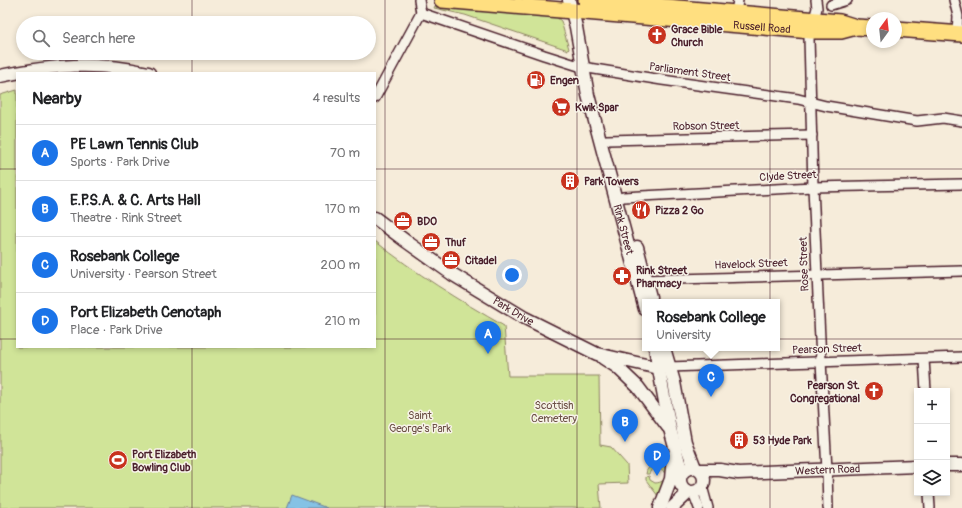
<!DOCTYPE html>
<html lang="en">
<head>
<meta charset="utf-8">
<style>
  :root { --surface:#fff; --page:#f6f6f6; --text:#202124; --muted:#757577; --line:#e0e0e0; --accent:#1a73e8 }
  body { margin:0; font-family:Pangolin,sans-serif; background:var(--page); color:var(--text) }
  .controls { position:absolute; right:12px; bottom:12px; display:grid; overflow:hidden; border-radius:0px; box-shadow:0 2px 6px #0003 }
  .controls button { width:36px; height:36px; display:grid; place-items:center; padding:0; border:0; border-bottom:1px solid var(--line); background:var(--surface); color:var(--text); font:20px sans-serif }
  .compass { position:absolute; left:866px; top:12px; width:36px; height:36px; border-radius:50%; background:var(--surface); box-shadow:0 2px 6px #0003; rotate:15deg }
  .you { position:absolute; left:512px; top:275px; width:14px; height:14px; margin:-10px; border:3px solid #fff; border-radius:50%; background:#1a73e8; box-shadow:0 0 0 6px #1a73e833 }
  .badge { display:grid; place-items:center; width:26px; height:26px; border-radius:50%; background:var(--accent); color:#fff; font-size:13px; font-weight:700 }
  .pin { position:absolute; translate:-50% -33px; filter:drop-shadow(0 1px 2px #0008) }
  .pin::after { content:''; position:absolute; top:21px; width:14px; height:12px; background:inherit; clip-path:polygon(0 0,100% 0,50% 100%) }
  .popup { position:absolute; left:642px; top:299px; width:138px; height:52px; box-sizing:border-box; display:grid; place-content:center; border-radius:0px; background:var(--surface); filter:drop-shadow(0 1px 3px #0005); font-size:13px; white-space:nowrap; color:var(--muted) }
  .popup b { font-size:15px; color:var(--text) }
  .popup::after { content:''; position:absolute; left:50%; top:100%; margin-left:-8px; border:8px solid transparent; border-top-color:var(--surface) }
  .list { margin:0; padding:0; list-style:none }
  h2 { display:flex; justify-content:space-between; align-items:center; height:52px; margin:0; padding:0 16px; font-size:17px }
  h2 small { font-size:13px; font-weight:400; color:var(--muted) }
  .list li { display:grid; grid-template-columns:26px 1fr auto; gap:12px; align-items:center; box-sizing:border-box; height:56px; padding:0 16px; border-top:1px solid var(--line) }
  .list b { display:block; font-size:15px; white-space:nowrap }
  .list p { margin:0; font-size:13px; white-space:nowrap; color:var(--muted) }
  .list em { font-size:13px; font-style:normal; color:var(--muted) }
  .icon { flex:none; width:22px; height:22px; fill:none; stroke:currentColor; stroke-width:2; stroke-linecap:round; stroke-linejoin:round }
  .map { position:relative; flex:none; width:962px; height:508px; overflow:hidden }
  .search { position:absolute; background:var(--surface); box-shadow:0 2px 6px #0003; left:16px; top:16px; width:360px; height:44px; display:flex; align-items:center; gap:10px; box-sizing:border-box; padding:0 14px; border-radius:22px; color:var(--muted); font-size:15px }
  .panel { position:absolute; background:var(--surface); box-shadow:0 2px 6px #0003; left:16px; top:72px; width:360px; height:276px; border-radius:0px }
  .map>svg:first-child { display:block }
  .green { fill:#d0e498; stroke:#8d8262 }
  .water { fill:#85c2e5; stroke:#6d819b }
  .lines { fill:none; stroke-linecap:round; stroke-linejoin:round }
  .minor-casing { stroke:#4a1f2b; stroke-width:12 }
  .tertiary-casing { stroke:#4a1f2b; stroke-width:15 }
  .primary-casing { stroke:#4a1f2b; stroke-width:18 }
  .minor { stroke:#f7f3e8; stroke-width:9 }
  .tertiary { stroke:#f7f3e8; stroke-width:12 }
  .primary { stroke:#ffdf80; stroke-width:15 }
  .grid { fill:none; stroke:#4a1f2b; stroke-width:1; stroke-opacity:0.55 }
  .labels { text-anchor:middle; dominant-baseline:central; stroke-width:3; stroke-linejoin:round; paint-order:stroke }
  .street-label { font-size:11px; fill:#4a1f2b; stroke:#f7f3e8 }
  .poi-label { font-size:11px; font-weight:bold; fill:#4a1f2b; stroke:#f7f3e8; text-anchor:start }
  .park-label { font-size:11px; fill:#6c5046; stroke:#f7f3e8 }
</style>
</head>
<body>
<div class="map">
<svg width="962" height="508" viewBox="0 0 962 508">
  <rect width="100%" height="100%" fill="#f6ecda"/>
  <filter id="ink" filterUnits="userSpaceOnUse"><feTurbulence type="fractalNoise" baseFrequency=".025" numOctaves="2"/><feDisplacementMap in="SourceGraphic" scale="8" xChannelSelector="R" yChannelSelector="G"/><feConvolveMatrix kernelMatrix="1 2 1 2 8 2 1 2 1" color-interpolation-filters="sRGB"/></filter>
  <g filter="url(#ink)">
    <g class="green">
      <path d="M435,6L556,17L561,21L569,49L568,50L465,15L434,8Z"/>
      <path d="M17,90V347H375V241C415,273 459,300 504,326L508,376H599L600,445L611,447L627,465L628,483L599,484L601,508H0V95Z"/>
      <path d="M664,450C676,462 664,484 658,496L646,480V477L649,476L650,480L655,483C677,482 657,455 649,474H646L647,470Z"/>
    </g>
    <path class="water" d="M292,495L327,508H287Z"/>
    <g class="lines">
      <g class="minor-casing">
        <g id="minor">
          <path d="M816,0L817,8L809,38L813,187L821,361L827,470L828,508"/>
          <path d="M954,0L958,16L957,33"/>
          <path d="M831,5L847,0"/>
          <path d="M421,13L544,55L582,67L662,80L798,99L826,106L917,121L943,118L962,121"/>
          <path d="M736,13L738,0"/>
          <path d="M375,98L421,13L419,0"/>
          <path d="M600,141L607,140L812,135"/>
          <path d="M615,199L623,197L813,187L962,184"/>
          <path d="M640,280L962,271"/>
          <path d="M924,359L926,391"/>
          <path d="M669,367L962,357"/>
          <path d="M702,486L708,508"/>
          <path d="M693,492L699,508"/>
          <path d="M929,493L930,508"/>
        </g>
      </g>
      <g class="tertiary-casing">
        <g id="tertiary">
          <path id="s1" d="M569,0L576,27L588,95L645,309"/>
          <path d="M0,76C54,65 94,61 149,73"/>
          <path id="s2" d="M375,218L407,242L452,274L523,317L597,354L659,368L669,367"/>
          <path d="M637,247L650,297"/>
          <path d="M655,348L670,429L682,473"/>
          <path d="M664,348L674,382L685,442L695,468"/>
          <path d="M603,358L617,367L638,387L668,427"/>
          <path d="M947,465H962"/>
          <circle cx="692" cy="480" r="12"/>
          <path id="s3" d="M700,470H720L738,473L917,466"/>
          <path d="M660,508L671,479L673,456"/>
          <path d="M672,508L689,492"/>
        </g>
      </g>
      <g class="primary-casing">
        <g id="primary">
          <path id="s4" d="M442,0L811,31H841L856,27"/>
          <path d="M586,0L840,22L856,27L872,28"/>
          <path d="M896,29L962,34"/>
        </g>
      </g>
      <use href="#minor" class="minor"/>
      <use href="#tertiary" class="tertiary"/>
      <use href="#primary" class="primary"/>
    </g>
  </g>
  <path class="grid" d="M192,0V23M385,0V508M577,0V508M770,0V508M192,53V73M0,169H17M375,169H962M0,339H17M375,339H962M192,347V508"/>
  <defs>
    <g id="church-disc" transform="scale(1)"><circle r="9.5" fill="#c8321e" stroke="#f7f3e8"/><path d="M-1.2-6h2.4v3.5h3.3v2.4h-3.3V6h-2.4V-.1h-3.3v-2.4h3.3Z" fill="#fff"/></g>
    <g id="fuel-disc" transform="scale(1)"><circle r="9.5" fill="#c8321e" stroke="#f7f3e8"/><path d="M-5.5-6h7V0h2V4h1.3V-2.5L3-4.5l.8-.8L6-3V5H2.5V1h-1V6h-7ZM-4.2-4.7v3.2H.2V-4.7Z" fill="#fff"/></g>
    <g id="supermarket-disc" transform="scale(1)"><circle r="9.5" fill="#c8321e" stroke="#f7f3e8"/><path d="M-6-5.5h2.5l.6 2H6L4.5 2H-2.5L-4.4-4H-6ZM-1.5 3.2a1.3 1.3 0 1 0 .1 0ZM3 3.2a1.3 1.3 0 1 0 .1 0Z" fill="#fff"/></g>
    <g id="building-disc" transform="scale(1)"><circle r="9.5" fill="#c8321e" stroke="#f7f3e8"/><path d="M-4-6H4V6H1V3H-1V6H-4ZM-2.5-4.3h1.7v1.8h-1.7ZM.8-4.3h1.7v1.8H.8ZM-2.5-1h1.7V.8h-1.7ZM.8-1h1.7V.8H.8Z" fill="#fff"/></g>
    <g id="restaurant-disc" transform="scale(1)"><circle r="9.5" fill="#c8321e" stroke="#f7f3e8"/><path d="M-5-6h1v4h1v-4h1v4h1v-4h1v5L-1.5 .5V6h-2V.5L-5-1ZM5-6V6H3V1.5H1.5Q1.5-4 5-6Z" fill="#fff"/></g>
    <g id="office-disc" transform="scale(1)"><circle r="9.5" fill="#c8321e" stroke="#f7f3e8"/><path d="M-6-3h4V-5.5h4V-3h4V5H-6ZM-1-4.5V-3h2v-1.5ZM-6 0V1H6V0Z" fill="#fff"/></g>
    <g id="pharmacy-disc" transform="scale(1)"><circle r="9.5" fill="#c8321e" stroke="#f7f3e8"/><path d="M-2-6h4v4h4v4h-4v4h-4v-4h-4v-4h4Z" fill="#fff"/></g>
    <g id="stadium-disc" transform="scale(1)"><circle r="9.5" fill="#c8321e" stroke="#f7f3e8"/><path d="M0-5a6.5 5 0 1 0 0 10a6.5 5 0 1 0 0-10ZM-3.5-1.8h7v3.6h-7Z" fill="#fff"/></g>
  </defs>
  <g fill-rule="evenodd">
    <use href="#church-disc" x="657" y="35"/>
    <use href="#fuel-disc" x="536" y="80"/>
    <use href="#supermarket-disc" x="561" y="107"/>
    <use href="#building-disc" x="570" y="181"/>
    <use href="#restaurant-disc" x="641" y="210"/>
    <use href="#office-disc" x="403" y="221"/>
    <use href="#office-disc" x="431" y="242"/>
    <use href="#office-disc" x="451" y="260"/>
    <use href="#pharmacy-disc" x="622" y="276"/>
    <use href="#church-disc" x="874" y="391"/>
    <use href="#building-disc" x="739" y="440"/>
    <use href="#stadium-disc" x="118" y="460"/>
  </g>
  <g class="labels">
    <g class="street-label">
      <text stroke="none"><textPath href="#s4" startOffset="321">Russell Road</textPath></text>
      <text transform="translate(690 72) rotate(8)">Parliament Street</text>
      <text transform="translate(706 126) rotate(-1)">Robson Street</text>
      <text transform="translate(788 176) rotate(-3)">Clyde Street</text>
      <text stroke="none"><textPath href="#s1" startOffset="236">Rink Street</textPath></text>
      <text transform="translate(751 264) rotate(-2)">Havelock Street</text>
      <text transform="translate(804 264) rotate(-92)">Rose Street</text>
      <text stroke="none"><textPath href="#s2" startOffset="167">Park Drive</textPath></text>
      <text transform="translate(827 349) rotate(-2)">Pearson Street</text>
      <text stroke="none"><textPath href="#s3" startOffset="128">Western Road</textPath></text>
    </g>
    <g class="poi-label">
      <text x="671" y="29">Grace Bible<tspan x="671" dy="13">Church</tspan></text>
      <text x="550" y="80">Engen</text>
      <text x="575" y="107">Kwik Spar</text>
      <text x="584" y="181">Park Towers</text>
      <text x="655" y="210">Pizza 2 Go</text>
      <text x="417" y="221">BDO</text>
      <text x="445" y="242">Thuf</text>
      <text x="465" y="260">Citadel</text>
      <text x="636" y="270">Rink Street<tspan x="636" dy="13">Pharmacy</tspan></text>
      <text x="860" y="385" text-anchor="end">Pearson St.<tspan x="860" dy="13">Congregational</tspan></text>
      <text x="753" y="440">53 Hyde Park</text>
      <text x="132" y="454">Port Elizabeth<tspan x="132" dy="13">Bowling Club</tspan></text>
    </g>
    <g class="park-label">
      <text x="554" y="405">Scottish<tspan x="554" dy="13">Cemetery</tspan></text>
      <text x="420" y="415">Saint<tspan x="420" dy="13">George's Park</tspan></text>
    </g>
  </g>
</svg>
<div class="controls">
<button>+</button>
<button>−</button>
<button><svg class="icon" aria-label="layers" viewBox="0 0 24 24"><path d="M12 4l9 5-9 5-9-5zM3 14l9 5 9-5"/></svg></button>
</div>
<svg class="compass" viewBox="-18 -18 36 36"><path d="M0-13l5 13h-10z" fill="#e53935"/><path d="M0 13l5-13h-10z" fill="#757577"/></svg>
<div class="you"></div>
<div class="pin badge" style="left:488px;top:354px">A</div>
<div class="pin badge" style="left:625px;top:442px">B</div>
<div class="pin badge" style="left:711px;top:397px">C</div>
<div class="popup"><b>Rosebank College</b>University</div>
<div class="pin badge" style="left:657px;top:476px">D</div>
<div class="search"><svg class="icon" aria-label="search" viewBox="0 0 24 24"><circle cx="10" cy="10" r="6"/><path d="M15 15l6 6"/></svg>Search here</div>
<section class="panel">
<h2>Nearby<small>4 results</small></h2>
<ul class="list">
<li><span class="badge">A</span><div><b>PE Lawn Tennis Club</b><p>Sports · Park Drive</p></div><em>70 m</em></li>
<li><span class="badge">B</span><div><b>E.P.S.A. &amp; C. Arts Hall</b><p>Theatre · Rink Street</p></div><em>170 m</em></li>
<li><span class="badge">C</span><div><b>Rosebank College</b><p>University · Pearson Street</p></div><em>200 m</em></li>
<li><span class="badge">D</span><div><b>Port Elizabeth Cenotaph</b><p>Place · Park Drive</p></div><em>210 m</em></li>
</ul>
</section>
</div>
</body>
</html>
